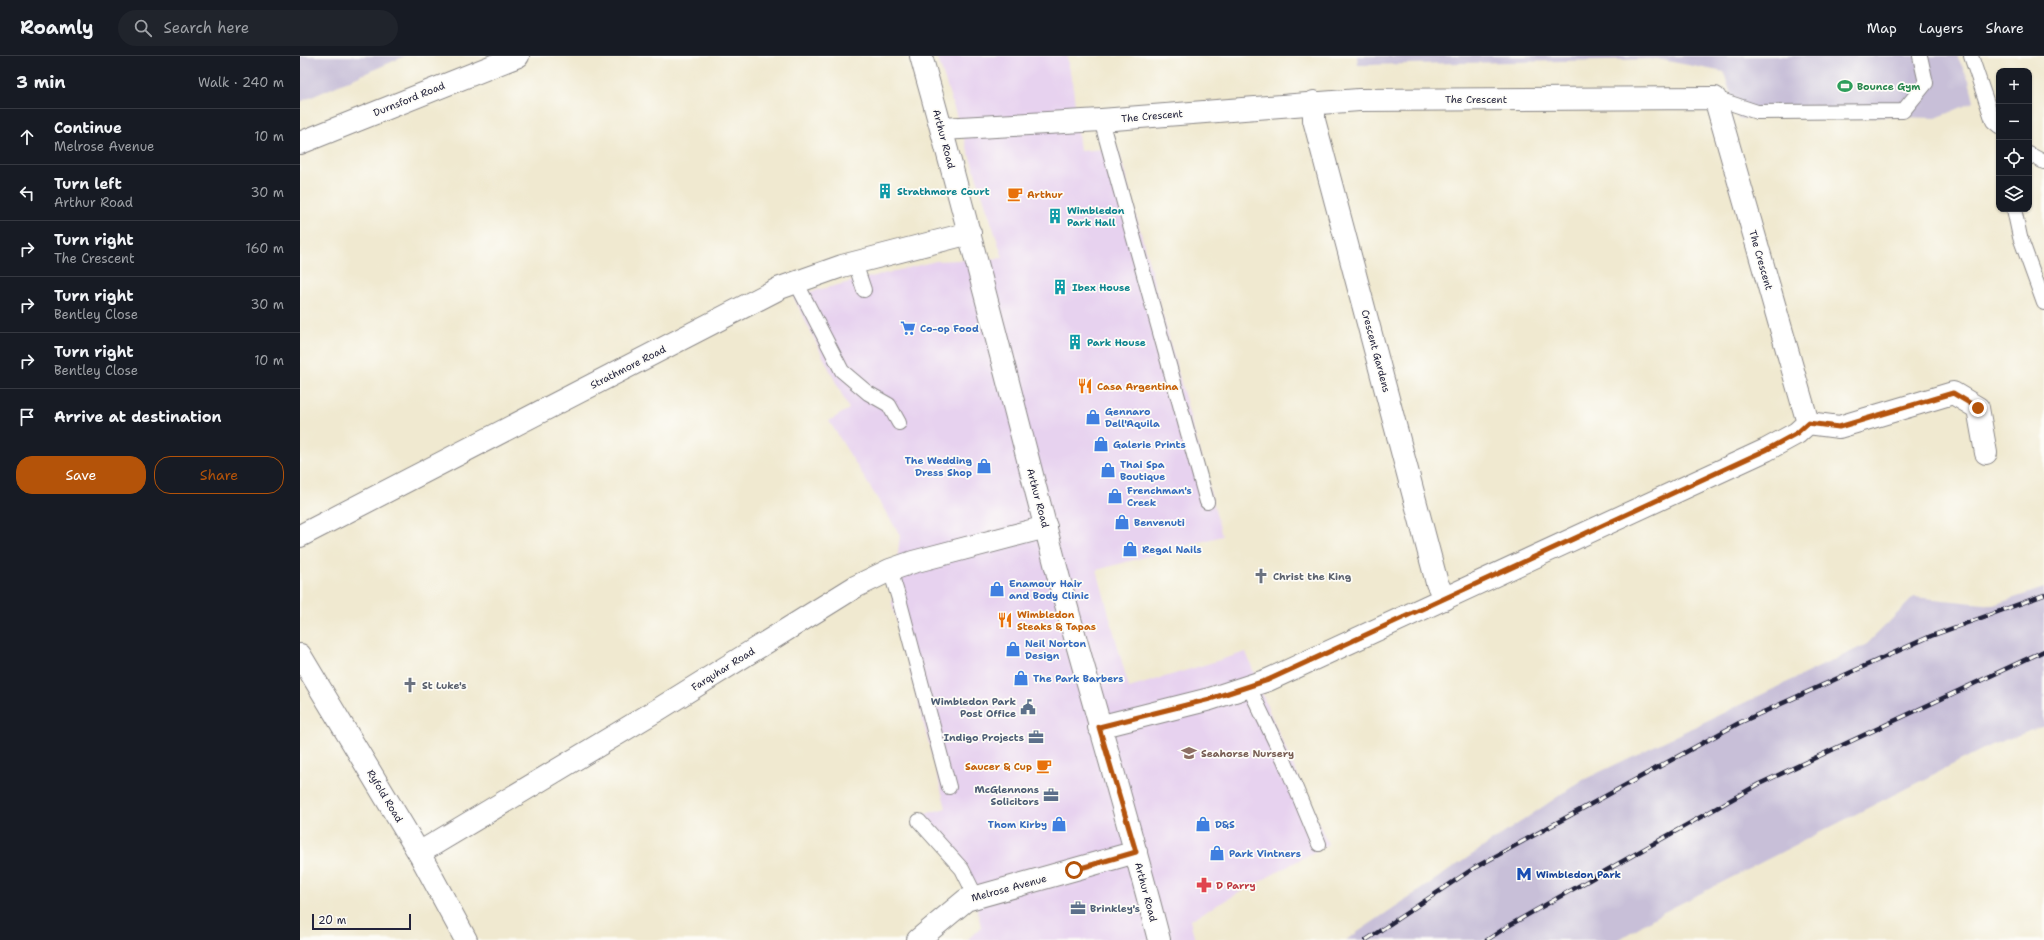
<!DOCTYPE html>
<html lang="en">
<head>
<meta charset="utf-8">
<style>
  :root { --surface:#171b24; --page:#20242c; --text:#f1f3f6; --muted:#9ea1a6; --line:#363941; --accent:#b45309 }
  body { margin:0; font-family:"Shantell Sans",sans-serif; background:var(--page); color:var(--text) }
  .controls { position:absolute; right:12px; top:12px; display:grid; overflow:hidden; border-radius:8px; box-shadow:0 1px 3px #0004 }
  .controls button { width:36px; height:36px; display:grid; place-items:center; padding:0; border:0; border-bottom:1px solid var(--line); background:var(--surface); color:var(--text); font:20px sans-serif }
  .scale { position:absolute; left:12px; bottom:10px; width:99px; box-sizing:border-box; padding-left:4px; border:2px solid #22223b; border-top:0; font-size:11px; line-height:14px; white-space:nowrap; color:#22223b; -webkit-text-stroke:3px #fdfcf7; paint-order:stroke }
  .stop { position:absolute; width:12px; height:12px; margin:-9px; border:3px solid #b45309; border-radius:50%; background:#fff }
  .stop.end { background:#b45309; border-color:#fff; box-shadow:0 1px 4px #0008 }
  .list { margin:0; padding:0; list-style:none }
  h2 { display:flex; justify-content:space-between; align-items:center; height:52px; margin:0; padding:0 16px; font-size:17px }
  h2 small { font-size:13px; font-weight:400; color:var(--muted) }
  .list li { display:grid; grid-template-columns:26px 1fr auto; gap:12px; align-items:center; box-sizing:border-box; height:56px; padding:0 16px; border-top:1px solid var(--line) }
  .list b { display:block; font-size:15px; white-space:nowrap }
  .list p { margin:0; font-size:13px; white-space:nowrap; color:var(--muted) }
  .list em { font-size:13px; font-style:normal; color:var(--muted) }
  .actions { display:flex; gap:8px; padding:12px 16px }
  .actions a { flex:1; padding:9px 0; border:1px solid var(--accent); border-radius:16px; text-align:center; font-size:14px; color:var(--accent) }
  .actions .main { background:var(--accent); color:#fff }
  .icon { flex:none; width:22px; height:22px; fill:none; stroke:currentColor; stroke-width:2; stroke-linecap:round; stroke-linejoin:round }
  .map { position:relative; flex:none; width:1744px; height:884px; overflow:hidden }
  header { display:flex; align-items:center; gap:24px; box-sizing:border-box; height:56px; padding:0 20px; background:var(--surface); border-bottom:1px solid var(--line) }
  header strong { font-size:19px }
  nav { display:flex; gap:22px; margin-inline-start:auto; font-size:14px }
  .search { width:280px; height:36px; background:var(--page); display:flex; align-items:center; gap:10px; box-sizing:border-box; padding:0 14px; border-radius:22px; color:var(--muted); font-size:15px }
  main { display:flex }
  aside { flex:1; background:var(--surface) }
  .map>svg:first-child { display:block }
  .built { fill:#e7d2ef }
  .industrial { fill:#c8bfd8 }
  .lines { fill:none; stroke-linecap:round; stroke-linejoin:round }
  .lane-casing { stroke:#898686; stroke-width:16 }
  .street-casing { stroke:#898686; stroke-width:24 }
  .secondary-casing { stroke:#898686; stroke-width:24 }
  .primary-casing { stroke:#898686; stroke-width:24 }
  .lane { stroke:#fff; stroke-width:14 }
  .street { stroke:#fff; stroke-width:22 }
  .secondary { stroke:#fff; stroke-width:22 }
  .primary { stroke:#fff; stroke-width:22 }
  .rail-casing { stroke:#22223b; stroke-width:4.5 }
  .rail { stroke:#fdfcf7; stroke-width:3; stroke-dasharray:9; stroke-linecap:butt }
  .route { stroke:#b45309; stroke-width:5 }
  .labels { text-anchor:middle; dominant-baseline:central; stroke-width:3.5; stroke-linejoin:round; paint-order:stroke }
  .leisure-label { font-size:10px; font-weight:bold; fill:#27864d; stroke:#fdfcf7; text-anchor:start }
  .street-label { font-size:10px; fill:#22223b; stroke:#fdfcf7 }
  .culture-label { font-size:10px; font-weight:bold; fill:#0d838f; stroke:#fdfcf7; text-anchor:start }
  .food-label { font-size:10px; font-weight:bold; fill:#c56008; stroke:#fdfcf7; text-anchor:start }
  .shop-label { font-size:10px; font-weight:bold; fill:#366cbe; stroke:#fdfcf7; text-anchor:start }
  .worship-label { font-size:10px; font-weight:bold; fill:#5b616d; stroke:#fdfcf7; text-anchor:start }
  .service-label { font-size:10px; font-weight:bold; fill:#4e5e75; stroke:#fdfcf7; text-anchor:end }
  .education-label { font-size:10px; font-weight:bold; fill:#785e54; stroke:#fdfcf7; text-anchor:start }
  .transit-label { font-size:10px; font-weight:bold; fill:#164399; stroke:#fdfcf7; text-anchor:start }
  .health-label { font-size:10px; font-weight:bold; fill:#be3a42; stroke:#fdfcf7; text-anchor:start }
</style>
</head>
<body>
<header>
<strong>Roamly</strong>
<div class="search"><svg class="icon" aria-label="search" viewBox="0 0 24 24"><circle cx="10" cy="10" r="6"/><path d="M15 15l6 6"/></svg>Search here</div>
<nav><a>Map</a><a>Layers</a><a>Share</a></nav>
</header>
<main>
<aside>
<h2>3 min<small>Walk · 240 m</small></h2>
<ul class="list">
<li><svg class="icon" aria-label="ahead" viewBox="0 0 24 24"><path d="M12 20V5M6 11l6-6 6 6"/></svg><div><b>Continue</b><p>Melrose Avenue</p></div><em>10 m</em></li>
<li><svg class="icon" aria-label="left" viewBox="0 0 24 24"><path d="M17 20v-9H6M10 6l-5 5 5 5"/></svg><div><b>Turn left</b><p>Arthur Road</p></div><em>30 m</em></li>
<li><svg class="icon" aria-label="right" viewBox="0 0 24 24"><path d="M7 20v-9h11M14 6l5 5-5 5"/></svg><div><b>Turn right</b><p>The Crescent</p></div><em>160 m</em></li>
<li><svg class="icon" aria-label="right" viewBox="0 0 24 24"><path d="M7 20v-9h11M14 6l5 5-5 5"/></svg><div><b>Turn right</b><p>Bentley Close</p></div><em>30 m</em></li>
<li><svg class="icon" aria-label="right" viewBox="0 0 24 24"><path d="M7 20v-9h11M14 6l5 5-5 5"/></svg><div><b>Turn right</b><p>Bentley Close</p></div><em>10 m</em></li>
<li><svg class="icon" aria-label="arrive" viewBox="0 0 24 24"><path d="M6 21V4h12l-3 4 3 4H6"/></svg><div><b>Arrive at destination</b></div></li>
</ul>
<div class="actions"><a class="main">Save</a><a>Share</a></div>
</aside>
<div class="map">
<svg width="1744" height="884" viewBox="0 0 1744 884">
  <rect width="100%" height="100%" fill="#fdfcf7"/>
  <filter id="ink" filterUnits="userSpaceOnUse"><feTurbulence type="fractalNoise" baseFrequency=".025" numOctaves="2"/><feDisplacementMap in="SourceGraphic" scale="8" xChannelSelector="R" yChannelSelector="G"/><feConvolveMatrix kernelMatrix="1 2 1 2 8 2 1 2 1" color-interpolation-filters="sRGB"/></filter>
  <filter id="wash" filterUnits="userSpaceOnUse"><feTurbulence type="fractalNoise" baseFrequency=".012" numOctaves="4" result="noise"/><feDisplacementMap in="SourceGraphic" scale="16" xChannelSelector="R" yChannelSelector="G"/><feGaussianBlur stdDeviation="0.9" result="paint"/><feColorMatrix in="noise" values="0 0 0 0 0 0 0 0 0 0 0 0 0 0 0 0 0 1.4 0 .05"/><feComposite in="paint" operator="in"/></filter>
  <g filter="url(#wash)">
    <rect width="100%" height="100%" fill="#f0e9d0"/>
    <path class="built" d="M637,0H767L773,32L780,95L818,92L922,480L797,514L829,632L946,596L969,655L1028,788L890,864L895,884H667L681,871L669,813L621,759L646,752L592,548L600,479L529,365L549,353L493,240L636,205L703,202Z"/>
    <g class="industrial">
      <path d="M0,0H105L0,46Z"/>
      <path d="M1057,0H1657L1669,24L1674,46L1636,62L1487,58L1438,63L1424,16L1357,3L1058,9Z"/>
      <path d="M1744,532V670L1691,689L1362,857L1318,884H1046L1281,725L1567,588L1614,541L1693,549Z"/>
    </g>
  </g>
  <g filter="url(#ink)">
    <g class="lines">
      <g class="lane-casing">
        <g id="lane">
          <path d="M1671,0L1693,65L1699,70"/>
          <path d="M1415,42L1457,56L1603,55L1626,27L1620,0"/>
          <path d="M801,64L907,446"/>
          <path d="M1729,98L1744,106"/>
          <path d="M1714,153L1720,181L1744,247"/>
          <path d="M555,207L564,234"/>
          <path d="M496,226L542,315L568,337L589,349L599,367"/>
          <path d="M590,514L599,543L649,731"/>
          <path d="M949,631L984,704L1019,788"/>
          <path d="M619,765L662,813L676,841"/>
        </g>
      </g>
      <g class="street-casing">
        <g id="street">
          <path d="M1014,46V64L1137,527L1145,543"/>
          <path d="M642,73L801,64L1059,44L1415,42L1508,367L1497,377L1466,394L968,624L910,643L799,671"/>
          <path d="M1508,367L1539,371L1653,337L1678,352L1686,397"/>
          <path d="M0,480L480,232L542,210L670,177"/>
          <path d="M0,599L119,797L166,884"/>
          <path d="M119,797L359,653L555,531L590,514L613,506L746,471"/>
          <path d="M618,884L666,844L836,796"/>
        </g>
      </g>
      <g class="secondary-casing">
        <path id="secondary" d="M621,0C671,177 715,356 762,534C794,651 829,767 859,884"/>
      </g>
      <g class="primary-casing">
        <path id="primary" d="M0,87L218,0"/>
      </g>
      <use href="#lane" class="lane"/>
      <use href="#street" class="street"/>
      <use href="#secondary" class="secondary"/>
      <use href="#primary" class="primary"/>
      <g class="rail-casing">
        <g id="rail">
          <path d="M1066,884L1174,812L1439,667L1631,580L1744,539"/>
          <path d="M1187,884L1208,870L1459,728L1744,595"/>
        </g>
      </g>
      <use href="#rail" class="rail"/>
    </g>
  </g>
  <g class="lines" filter="url(#ink)">
    <path class="route" d="M774,814L836,796L799,671L910,643L968,624L1466,394L1497,377L1508,367L1539,371L1653,337L1678,352"/>
  </g>
  <defs>
    <g id="stadium-bare" transform="scale(1.2)"><path d="M0-5a6.5 5 0 1 0 0 10a6.5 5 0 1 0 0-10ZM-3.5-1.8h7v3.6h-7Z" fill="#2e9e5b" stroke="#fdfcf7" stroke-width="2.5" paint-order="stroke"/></g>
    <g id="building-bare" transform="scale(1.2)"><path d="M-4-6H4V6H1V3H-1V6H-4ZM-2.5-4.3h1.7v1.8h-1.7ZM.8-4.3h1.7v1.8H.8ZM-2.5-1h1.7V.8h-1.7ZM.8-1h1.7V.8H.8Z" fill="#0f9aa8" stroke="#fdfcf7" stroke-width="2.5" paint-order="stroke"/></g>
    <g id="cafe-bare" transform="scale(1.2)"><path d="M-5.5-4.5H6V0H3Q3 3.5 0 3.5H-2.5Q-5.5 3.5-5.5 0ZM3-3.2v2h1.7v-2ZM-6 4.5H4V6H-6Z" fill="#e8710a" stroke="#fdfcf7" stroke-width="2.5" paint-order="stroke"/></g>
    <g id="supermarket-bare" transform="scale(1.2)"><path d="M-6-5.5h2.5l.6 2H6L4.5 2H-2.5L-4.4-4H-6ZM-1.5 3.2a1.3 1.3 0 1 0 .1 0ZM3 3.2a1.3 1.3 0 1 0 .1 0Z" fill="#3f7fe0" stroke="#fdfcf7" stroke-width="2.5" paint-order="stroke"/></g>
    <g id="restaurant-bare" transform="scale(1.2)"><path d="M-5-6h1v4h1v-4h1v4h1v-4h1v5L-1.5 .5V6h-2V.5L-5-1ZM5-6V6H3V1.5H1.5Q1.5-4 5-6Z" fill="#e8710a" stroke="#fdfcf7" stroke-width="2.5" paint-order="stroke"/></g>
    <g id="shop-bare" transform="scale(1.2)"><path d="M-5-2.5h2.3a2.7 3.5 0 0 1 5.4 0H5L5.5 6h-11ZM-1.5-2.5h3a1.5 2.3 0 0 0-3 0Z" fill="#3f7fe0" stroke="#fdfcf7" stroke-width="2.5" paint-order="stroke"/></g>
    <g id="church-bare" transform="scale(1.2)"><path d="M-1.2-6h2.4v3.5h3.3v2.4h-3.3V6h-2.4V-.1h-3.3v-2.4h3.3Z" fill="#6b7280" stroke="#fdfcf7" stroke-width="2.5" paint-order="stroke"/></g>
    <g id="civic-bare" transform="scale(1.2)"><path d="M-.6-6.5H3V-4.5H.6V-3L4-1V1h2V6H-6V1h2V-1L-.6-3ZM-1.2 2.5V6h2.4V2.5Z" fill="#5c6f8a" stroke="#fdfcf7" stroke-width="2.5" paint-order="stroke"/></g>
    <g id="office-bare" transform="scale(1.2)"><path d="M-6-3h4V-5.5h4V-3h4V5H-6ZM-1-4.5V-3h2v-1.5ZM-6 0V1H6V0Z" fill="#5c6f8a" stroke="#fdfcf7" stroke-width="2.5" paint-order="stroke"/></g>
    <g id="school-bare" transform="scale(1.2)"><path d="M0-5L7-2L0 1L-7-2ZM-4 1L0 2.5L4 1V4Q0 6-4 4Z" fill="#8d6e63" stroke="#fdfcf7" stroke-width="2.5" paint-order="stroke"/></g>
    <g id="metro-bare" transform="scale(1.2)"><path d="M-5.5 5V-5H-3L0 0L3-5H5.5V5H3V-.5L0 4L-3-.5V5Z" fill="#1a4fb4" stroke="#fdfcf7" stroke-width="2.5" paint-order="stroke"/></g>
    <g id="pharmacy-bare" transform="scale(1.2)"><path d="M-2-6h4v4h4v4h-4v4h-4v-4h-4v-4h4Z" fill="#e0444e" stroke="#fdfcf7" stroke-width="2.5" paint-order="stroke"/></g>
  </defs>
  <g fill-rule="evenodd">
    <use href="#stadium-bare" x="1545" y="30"/>
    <use href="#building-bare" x="585" y="135"/>
    <use href="#cafe-bare" x="715" y="138"/>
    <use href="#building-bare" x="755" y="160"/>
    <use href="#building-bare" x="760" y="231"/>
    <use href="#supermarket-bare" x="608" y="272"/>
    <use href="#building-bare" x="775" y="286"/>
    <use href="#restaurant-bare" x="785" y="330"/>
    <use href="#shop-bare" x="793" y="361"/>
    <use href="#shop-bare" x="801" y="388"/>
    <use href="#shop-bare" x="684" y="410"/>
    <use href="#shop-bare" x="808" y="414"/>
    <use href="#shop-bare" x="815" y="440"/>
    <use href="#shop-bare" x="822" y="466"/>
    <use href="#shop-bare" x="830" y="493"/>
    <use href="#church-bare" x="961" y="520"/>
    <use href="#shop-bare" x="697" y="533"/>
    <use href="#restaurant-bare" x="705" y="564"/>
    <use href="#shop-bare" x="713" y="593"/>
    <use href="#shop-bare" x="721" y="622"/>
    <use href="#church-bare" x="110" y="629"/>
    <use href="#civic-bare" x="728" y="651"/>
    <use href="#office-bare" x="736" y="681"/>
    <use href="#school-bare" x="889" y="697"/>
    <use href="#cafe-bare" x="744" y="710"/>
    <use href="#office-bare" x="751" y="739"/>
    <use href="#shop-bare" x="759" y="768"/>
    <use href="#shop-bare" x="903" y="768"/>
    <use href="#shop-bare" x="917" y="797"/>
    <use href="#metro-bare" x="1224" y="818"/>
    <use href="#pharmacy-bare" x="904" y="829"/>
    <use href="#office-bare" x="778" y="852"/>
  </g>
  <g class="labels">
    <g class="leisure-label">
      <text x="1557" y="30">Bounce Gym</text>
    </g>
    <g class="street-label">
      <text transform="translate(109 43) rotate(-22)">Durnsford Road</text>
      <text x="1176" y="43">The Crescent</text>
      <text transform="translate(852 60) rotate(-5)">The Crescent</text>
      <text transform="translate(644 83) rotate(75)">Arthur Road</text>
      <text transform="translate(1461 204) rotate(74)">The Crescent</text>
      <text transform="translate(1076 295) rotate(75)">Crescent Gardens</text>
      <text transform="translate(328 311) rotate(-27)">Strathmore Road</text>
      <text transform="translate(738 442) rotate(75)">Arthur Road</text>
      <text transform="translate(423 613) rotate(-32)">Farquhar Road</text>
      <text transform="translate(85 740) rotate(59)">Ryfold Road</text>
      <text transform="translate(709 832) rotate(-15)">Melrose Avenue</text>
      <text transform="translate(846 836) rotate(75)">Arthur Road</text>
    </g>
    <g class="culture-label">
      <text x="597" y="135">Strathmore Court</text>
      <text x="767" y="154">Wimbledon<tspan x="767" dy="12">Park Hall</tspan></text>
      <text x="772" y="231">Ibex House</text>
      <text x="787" y="286">Park House</text>
    </g>
    <g class="food-label">
      <text x="727" y="138">Arthur</text>
      <text x="797" y="330">Casa Argentina</text>
      <text x="717" y="558">Wimbledon<tspan x="717" dy="12">Steaks &amp; Tapas</tspan></text>
      <text x="732" y="710" text-anchor="end">Saucer &amp; Cup</text>
    </g>
    <g class="shop-label">
      <text x="620" y="272">Co-op Food</text>
      <text x="805" y="355">Gennaro<tspan x="805" dy="12">Dell'Aquila</tspan></text>
      <text x="813" y="388">Galerie Prints</text>
      <text x="672" y="404" text-anchor="end">The Wedding<tspan x="672" dy="12">Dress Shop</tspan></text>
      <text x="820" y="408">Thai Spa<tspan x="820" dy="12">Boutique</tspan></text>
      <text x="827" y="434">Frenchman's<tspan x="827" dy="12">Creek</tspan></text>
      <text x="834" y="466">Benvenuti</text>
      <text x="842" y="493">Regal Nails</text>
      <text x="709" y="527">Enamour Hair<tspan x="709" dy="12">and Body Clinic</tspan></text>
      <text x="725" y="587">Neil Norton<tspan x="725" dy="12">Design</tspan></text>
      <text x="733" y="622">The Park Barbers</text>
      <text x="747" y="768" text-anchor="end">Thom Kirby</text>
      <text x="915" y="768">D&amp;S</text>
      <text x="929" y="797">Park Vintners</text>
    </g>
    <g class="worship-label">
      <text x="973" y="520">Christ the King</text>
      <text x="122" y="629">St Luke's</text>
    </g>
    <g class="service-label">
      <text x="716" y="645">Wimbledon Park<tspan x="716" dy="12">Post Office</tspan></text>
      <text x="724" y="681">Indigo Projects</text>
      <text x="739" y="733">McGlennons<tspan x="739" dy="12">Solicitors</tspan></text>
      <text x="790" y="852" text-anchor="start">Brinkley's</text>
    </g>
    <g class="education-label">
      <text x="901" y="697">Seahorse Nursery</text>
    </g>
    <g class="transit-label">
      <text x="1236" y="818">Wimbledon Park</text>
    </g>
    <g class="health-label">
      <text x="916" y="829">D Parry</text>
    </g>
  </g>
</svg>
<div class="controls">
<button>+</button>
<button>−</button>
<button><svg class="icon" aria-label="locate" viewBox="0 0 24 24"><circle cx="12" cy="12" r="6"/><path d="M12 2v4M12 18v4M2 12h4M18 12h4"/></svg></button>
<button><svg class="icon" aria-label="layers" viewBox="0 0 24 24"><path d="M12 4l9 5-9 5-9-5zM3 14l9 5 9-5"/></svg></button>
</div>
<div class="scale">20 m</div>
<div class="stop" style="left:774px;top:814px"></div>
<div class="stop end" style="left:1678px;top:352px"></div>
</div>
</main>
</body>
</html>
